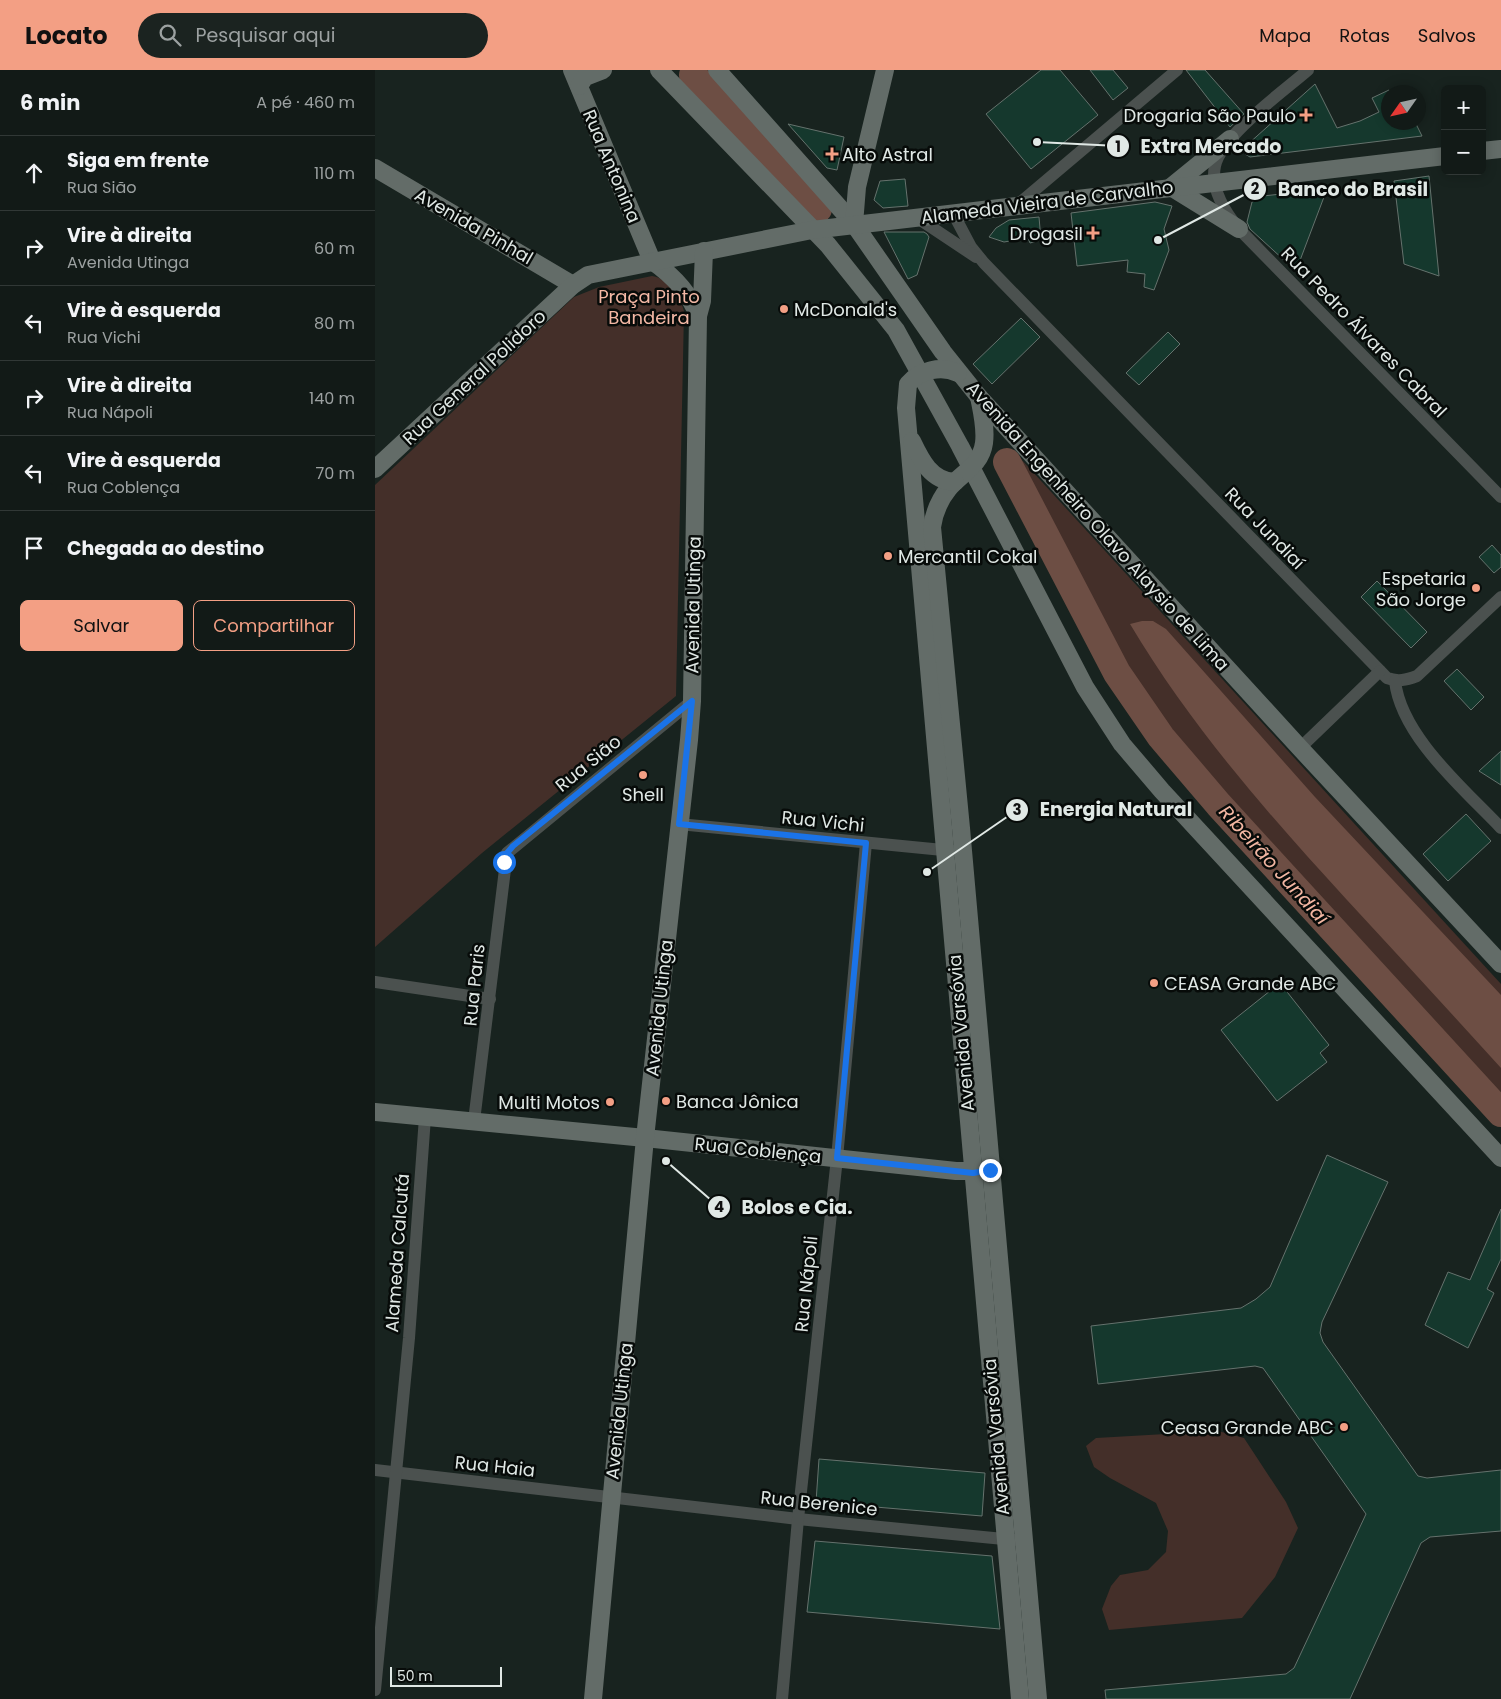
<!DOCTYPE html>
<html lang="pt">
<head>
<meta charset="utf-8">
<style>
  :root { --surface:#121a17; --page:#1b2320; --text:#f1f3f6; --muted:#9ca1a1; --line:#313836; --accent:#f39f84 }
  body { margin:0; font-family:Poppins,sans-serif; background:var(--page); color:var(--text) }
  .controls { position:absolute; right:15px; top:15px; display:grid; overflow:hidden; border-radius:8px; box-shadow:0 2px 12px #0003 }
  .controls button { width:45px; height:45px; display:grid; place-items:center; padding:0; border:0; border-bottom:1px solid var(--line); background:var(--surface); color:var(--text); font:25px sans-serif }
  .compass { position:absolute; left:1006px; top:15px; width:45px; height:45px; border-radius:50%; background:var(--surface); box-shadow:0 2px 12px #0003; rotate:236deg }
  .scale { position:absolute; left:15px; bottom:12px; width:112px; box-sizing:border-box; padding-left:5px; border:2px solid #e0e8e5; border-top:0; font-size:14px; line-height:18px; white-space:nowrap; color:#e0e8e5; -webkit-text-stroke:4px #070b09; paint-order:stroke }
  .stop { position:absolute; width:15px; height:15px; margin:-11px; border:4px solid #1a73e8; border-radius:50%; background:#fff }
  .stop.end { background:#1a73e8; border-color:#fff; box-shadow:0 1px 5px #0008 }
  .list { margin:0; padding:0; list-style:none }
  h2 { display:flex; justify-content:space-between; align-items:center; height:65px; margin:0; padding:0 20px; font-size:21px }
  h2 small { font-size:16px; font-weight:400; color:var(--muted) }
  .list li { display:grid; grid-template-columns:32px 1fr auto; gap:15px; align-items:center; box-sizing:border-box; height:75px; padding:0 20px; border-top:1px solid var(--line) }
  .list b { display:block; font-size:19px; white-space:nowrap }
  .list p { margin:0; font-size:16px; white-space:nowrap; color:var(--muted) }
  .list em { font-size:16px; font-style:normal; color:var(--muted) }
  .actions { display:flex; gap:10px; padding:15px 20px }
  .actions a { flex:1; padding:11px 0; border:1px solid var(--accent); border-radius:8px; text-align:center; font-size:18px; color:var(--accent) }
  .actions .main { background:var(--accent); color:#111 }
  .icon { flex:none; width:28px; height:28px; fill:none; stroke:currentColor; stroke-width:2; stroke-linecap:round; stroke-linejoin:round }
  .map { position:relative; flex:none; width:1126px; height:1629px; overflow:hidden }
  header { display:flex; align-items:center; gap:30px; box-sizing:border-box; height:70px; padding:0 25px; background:var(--accent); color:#111 }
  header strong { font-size:24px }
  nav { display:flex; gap:28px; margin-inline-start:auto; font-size:18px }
  .search { width:350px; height:45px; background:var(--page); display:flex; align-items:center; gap:12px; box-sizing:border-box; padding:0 18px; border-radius:28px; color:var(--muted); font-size:19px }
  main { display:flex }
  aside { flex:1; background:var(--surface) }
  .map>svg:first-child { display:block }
  .green { fill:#442f29 }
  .water { fill:#6d4e44 }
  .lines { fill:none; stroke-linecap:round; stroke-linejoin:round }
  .river { stroke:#6d4e44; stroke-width:28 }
  .building { fill:#15382d; stroke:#65726d }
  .street { stroke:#4b514f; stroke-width:12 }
  .secondary { stroke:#636c68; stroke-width:18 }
  .route { stroke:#1a73e8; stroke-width:6 }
  .poi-dot { fill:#f39f84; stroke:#070b09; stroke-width:2 }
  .labels { text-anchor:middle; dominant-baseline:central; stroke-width:5; stroke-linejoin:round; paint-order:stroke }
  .poi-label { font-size:18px; fill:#e0e8e5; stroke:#070b09; text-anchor:end }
  .street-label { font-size:18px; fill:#e0e8e5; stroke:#070b09 }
  .park-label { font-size:18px; fill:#f4b8a5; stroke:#070b09 }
  .water-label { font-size:19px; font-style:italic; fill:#f2b6a2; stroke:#070b09 }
  .leader { fill:none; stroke:#e0e8e5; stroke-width:2 }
  .callout-dot { fill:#e0e8e5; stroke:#070b09; stroke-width:2 }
  .mark-label { font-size:15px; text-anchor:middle; font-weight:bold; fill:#111 }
  .callout-label { font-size:19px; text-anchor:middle; font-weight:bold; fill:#e0e8e5; stroke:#070b09; stroke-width:5; stroke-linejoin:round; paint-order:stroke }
</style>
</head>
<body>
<header>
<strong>Locato</strong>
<div class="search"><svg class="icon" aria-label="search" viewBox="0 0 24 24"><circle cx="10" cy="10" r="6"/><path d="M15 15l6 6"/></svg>Pesquisar aqui</div>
<nav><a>Mapa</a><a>Rotas</a><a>Salvos</a></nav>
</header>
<main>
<aside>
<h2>6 min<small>A pé · 460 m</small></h2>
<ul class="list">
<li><svg class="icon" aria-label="ahead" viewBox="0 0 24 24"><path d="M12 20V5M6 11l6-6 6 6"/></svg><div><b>Siga em frente</b><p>Rua Sião</p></div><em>110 m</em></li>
<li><svg class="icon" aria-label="right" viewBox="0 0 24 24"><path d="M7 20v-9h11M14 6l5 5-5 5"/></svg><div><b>Vire à direita</b><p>Avenida Utinga</p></div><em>60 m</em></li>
<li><svg class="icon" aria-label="left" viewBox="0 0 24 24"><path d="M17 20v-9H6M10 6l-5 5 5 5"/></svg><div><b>Vire à esquerda</b><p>Rua Vichi</p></div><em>80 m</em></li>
<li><svg class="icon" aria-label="right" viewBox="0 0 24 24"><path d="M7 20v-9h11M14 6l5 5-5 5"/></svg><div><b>Vire à direita</b><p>Rua Nápoli</p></div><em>140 m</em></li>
<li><svg class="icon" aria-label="left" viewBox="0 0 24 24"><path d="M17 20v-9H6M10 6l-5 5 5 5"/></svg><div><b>Vire à esquerda</b><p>Rua Coblença</p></div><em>70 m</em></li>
<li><svg class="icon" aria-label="arrive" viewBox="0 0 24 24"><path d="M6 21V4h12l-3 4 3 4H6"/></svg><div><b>Chegada ao destino</b></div></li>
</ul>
<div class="actions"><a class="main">Salvar</a><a>Compartilhar</a></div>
</aside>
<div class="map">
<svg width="1126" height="1629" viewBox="0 0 1126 1629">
  <rect width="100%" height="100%" fill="#18231f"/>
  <g class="green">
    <path d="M277,206C291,207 306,228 309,241L301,626L107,783L0,877V415L199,227L224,217Z"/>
    <path d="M646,389L1126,914V1031L820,694L750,605L642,394Z"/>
    <path d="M843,1361L869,1368L911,1432L923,1458L900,1507L867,1548L734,1560L727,1539L736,1516L745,1505L773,1500L791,1482L793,1461L781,1433L735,1408L719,1397L711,1376L721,1368Z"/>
  </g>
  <path class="water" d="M767,551H778L791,559L940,727L1126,925V998C1075,942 1024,886 972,830C893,744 815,655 755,554Z"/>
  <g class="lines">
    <g class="river">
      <path d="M318,5L443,139"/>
      <path d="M632,392L742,603L786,667L844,735L1126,1043"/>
    </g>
  </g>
  <g class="building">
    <path d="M666,0H685L723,45L656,99L611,44Z"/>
    <path d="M715,0H738L753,18L738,30Z"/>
    <path d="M811,0H830L869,44L855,57Z"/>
    <path d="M940,14L962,58L985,51L1004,42L997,28L1014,20V52H1040L1047,66L875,87L870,84L869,79L872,75Z"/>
    <path d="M413,54L469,67L462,100L452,98Z"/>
    <path d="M1054,106L1064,206L1029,194L1019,111Z"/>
    <path d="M530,109L533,136L508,138L499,130L505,111Z"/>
    <path d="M952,119L921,201L875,159L872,152L877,132L888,126Z"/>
    <path d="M780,132L797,136L789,159L794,180L779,220L769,217L770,204L752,202L753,190L702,196L696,143Z"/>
    <path d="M664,147L666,170L655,173L653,168L629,172L614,167L621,158L634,150Z"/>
    <path d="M509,162H549L552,164L554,167L542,205L533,209Z"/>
    <path d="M646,248L665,267L617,314L598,294Z"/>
    <path d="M793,262L805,274L764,315L751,303Z"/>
    <path d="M1117,475L1126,485V497L1119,503L1104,487Z"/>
    <path d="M1002,511L1052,562L1036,578L986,527Z"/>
    <path d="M1082,599L1109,627L1096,640L1069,611Z"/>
    <path d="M1126,681V715L1104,701Z"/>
    <path d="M1091,744L1116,771L1073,811L1048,784Z"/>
    <path d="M905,913L954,975L945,983L952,992L902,1031L846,960Z"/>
    <path d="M952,1085L1013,1112L947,1252L945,1263L948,1272L1043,1406L1052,1408L1126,1400V1461L1055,1467L1046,1473L975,1629H731L730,1620L911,1604L919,1598L991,1444L888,1298L880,1296L723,1314L716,1256L866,1238L881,1229L895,1217Z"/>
    <path d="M1126,1139V1189L1112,1219L1119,1223L1093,1278L1050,1255L1073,1202L1095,1210Z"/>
    <path d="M444,1389L610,1403L607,1446L441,1432Z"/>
    <path d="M440,1471L617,1486L625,1559L432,1542Z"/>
  </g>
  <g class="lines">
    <g class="street">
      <path d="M933,0C909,21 846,66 840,96C835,119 850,142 864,159L1126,427"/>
      <path d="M641,136L802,0"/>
      <path d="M578,143L596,177L609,193L1012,608C1023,612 1031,610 1042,606L1126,527"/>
      <path d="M541,147L601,187"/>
      <path d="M1020,611C1026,666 1089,719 1126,758"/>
      <path d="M925,678L1005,601"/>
      <path d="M304,754L578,781"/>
      <path d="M0,912L115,929"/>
      <path d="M99,1051L132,783L317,631"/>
      <path d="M0,1400L423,1449L639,1470"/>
      <path d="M0,1620L34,1268L50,1047"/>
      <path d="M407,1629L423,1449L462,1088L491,773"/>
    </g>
    <g class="secondary">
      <path d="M197,0L277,191"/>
      <path d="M284,0L453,175L521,260L585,376L710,617L747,674L787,721L1126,1088"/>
      <path d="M342,0L479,154L568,282L604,327L925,678L1126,894"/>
      <path d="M204,16L210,7L228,0"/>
      <path d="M855,69L796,117L864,159"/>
      <path d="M1107,81L1126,79"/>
      <path d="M0,98L198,215"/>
      <path d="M479,154L482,117L510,0"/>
      <path d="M277,191C297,205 315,223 323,246"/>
      <path d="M583,303C566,295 545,300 533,314L531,338L645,1629"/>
      <path d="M604,327C607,342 611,358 609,373C606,395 587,403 574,418C565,429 559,443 557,457L586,758L663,1629"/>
      <path d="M537,371C546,390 556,411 580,412"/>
      <path d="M0,399L198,215L213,205L437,160L1070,86"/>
      <path d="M0,1042L270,1068L581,1101H607"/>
      <path d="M218,1629L270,1068L314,670L317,631L323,246L327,231L329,181"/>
    </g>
  </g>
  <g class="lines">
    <path class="route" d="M129,792L132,783L138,776L317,631L304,754L491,773L462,1088L598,1103L615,1100"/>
  </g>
  <g class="poi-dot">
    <path d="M928.5 37.5h5v5h5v5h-5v5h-5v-5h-5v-5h5z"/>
    <path d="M454.5 76.5h5v5h5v5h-5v5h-5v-5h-5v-5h5z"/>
    <path d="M715.5 155.5h5v5h5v5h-5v5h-5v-5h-5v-5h5z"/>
    <circle cx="409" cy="239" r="5"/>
    <circle cx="513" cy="486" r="5"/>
    <circle cx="1101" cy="518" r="5"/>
    <circle cx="268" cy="705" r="5"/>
    <circle cx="779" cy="913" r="5"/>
    <circle cx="291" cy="1031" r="5"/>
    <circle cx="235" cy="1032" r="5"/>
    <circle cx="969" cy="1357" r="5"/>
  </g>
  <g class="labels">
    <g class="poi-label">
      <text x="921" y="45">Drogaria São Paulo</text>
      <text x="467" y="84" text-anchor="start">Alto Astral</text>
      <text x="708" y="163">Drogasil</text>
      <text x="419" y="239" text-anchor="start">McDonald's</text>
      <text x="523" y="486" text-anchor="start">Mercantil Cokal</text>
      <text x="1091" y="508">Espetaria<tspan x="1091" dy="21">São Jorge</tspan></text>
      <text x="268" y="724" text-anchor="middle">Shell</text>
      <text x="789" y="913" text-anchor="start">CEASA Grande ABC</text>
      <text x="301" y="1031" text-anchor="start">Banca Jônica</text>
      <text x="225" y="1032">Multi Motos</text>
      <text x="959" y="1357">Ceasa Grande ABC</text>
    </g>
    <g class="street-label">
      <text transform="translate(237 96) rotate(67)">Rua Antonina</text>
      <text transform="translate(672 132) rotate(-7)">Alameda Vieira de Carvalho</text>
      <text transform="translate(99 156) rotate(30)">Avenida Pinhal</text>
      <text transform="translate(989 262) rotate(46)">Rua Pedro Álvares Cabral</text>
      <text transform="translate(99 307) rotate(-43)">Rua General Polidoro</text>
      <text transform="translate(723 456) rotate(48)">Avenida Engenheiro Olavo Alaysio de Lima</text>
      <text transform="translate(890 458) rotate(46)">Rua Jundiaí</text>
      <text transform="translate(318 535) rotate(-89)">Avenida Utinga</text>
      <text transform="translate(213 693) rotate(-39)">Rua Sião</text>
      <text transform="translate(448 751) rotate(6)">Rua Vichi</text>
      <text transform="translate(99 915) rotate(-84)">Rua Paris</text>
      <text transform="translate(284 938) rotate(-84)">Avenida Utinga</text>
      <text transform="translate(586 963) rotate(-95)">Avenida Varsóvia</text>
      <text transform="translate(383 1080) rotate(6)">Rua Coblença</text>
      <text transform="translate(22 1183) rotate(-86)">Alameda Calcutá</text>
      <text transform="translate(431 1214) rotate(-84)">Rua Nápoli</text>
      <text transform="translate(244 1341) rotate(-84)">Avenida Utinga</text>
      <text transform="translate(621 1367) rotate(-95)">Avenida Varsóvia</text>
      <text transform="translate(120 1396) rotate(6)">Rua Haia</text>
      <text transform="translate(444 1433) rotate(6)">Rua Berenice</text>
    </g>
    <g class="park-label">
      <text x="274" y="226">Praça Pinto<tspan x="274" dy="21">Bandeira</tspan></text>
    </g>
    <g class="water-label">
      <text transform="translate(899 795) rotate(48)">Ribeirão Jundiaí</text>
    </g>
  </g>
  <path class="leader" d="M662 72L743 76M783 170L880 119M552 802L642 740M291 1091L344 1137"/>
  <g class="callout-dot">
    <circle cx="662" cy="72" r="5"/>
    <circle cx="783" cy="170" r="5"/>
    <circle cx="552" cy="802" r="5"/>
    <circle cx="291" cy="1091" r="5"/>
    <circle cx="743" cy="76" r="12"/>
    <circle cx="880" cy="119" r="12"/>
    <circle cx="642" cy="740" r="12"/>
    <circle cx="344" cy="1137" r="12"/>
  </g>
  <g class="mark-label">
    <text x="743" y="82">1</text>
    <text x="880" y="124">2</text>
    <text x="642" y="745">3</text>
    <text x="344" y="1142">4</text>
  </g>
  <g class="callout-label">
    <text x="836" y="83">Extra Mercado</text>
    <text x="978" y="126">Banco do Brasil</text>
    <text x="741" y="746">Energia Natural</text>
    <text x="422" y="1144">Bolos e Cia.</text>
  </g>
</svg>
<div class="controls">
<button>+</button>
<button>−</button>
</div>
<svg class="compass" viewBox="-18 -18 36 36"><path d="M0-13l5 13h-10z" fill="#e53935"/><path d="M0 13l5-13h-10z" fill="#9ca1a1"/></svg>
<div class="scale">50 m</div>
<div class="stop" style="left:129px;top:792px"></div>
<div class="stop end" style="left:615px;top:1100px"></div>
</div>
</main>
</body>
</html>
